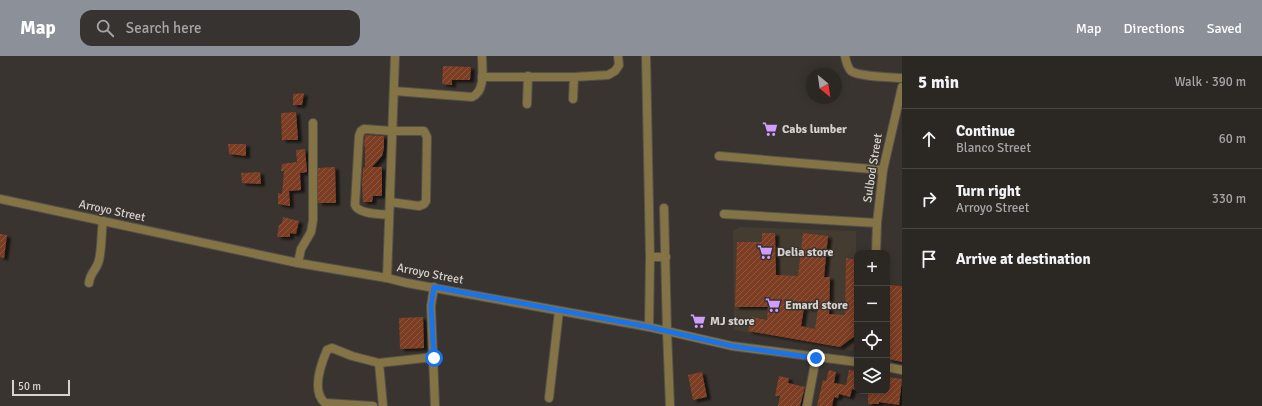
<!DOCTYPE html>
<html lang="en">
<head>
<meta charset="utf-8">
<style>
  :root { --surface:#2b2723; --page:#373330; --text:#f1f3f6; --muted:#a6a5a6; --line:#474441; --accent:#8c9099 }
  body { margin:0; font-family:Signika,sans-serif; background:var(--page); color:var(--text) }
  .controls { position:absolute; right:12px; bottom:12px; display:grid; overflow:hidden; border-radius:8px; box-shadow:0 2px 10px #0003 }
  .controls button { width:36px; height:36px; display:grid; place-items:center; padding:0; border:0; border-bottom:1px solid var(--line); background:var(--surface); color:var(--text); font:20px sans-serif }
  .compass { position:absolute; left:806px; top:12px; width:36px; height:36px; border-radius:50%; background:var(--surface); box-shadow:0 2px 10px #0003; rotate:151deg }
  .scale { position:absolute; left:12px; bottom:10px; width:58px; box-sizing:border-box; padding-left:4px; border:2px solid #d6d2cf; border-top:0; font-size:11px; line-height:14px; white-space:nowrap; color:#d6d2cf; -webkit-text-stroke:3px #39342f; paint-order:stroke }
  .stop { position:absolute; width:12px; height:12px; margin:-9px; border:3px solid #1a73e8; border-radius:50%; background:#fff }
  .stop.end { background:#1a73e8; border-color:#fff; box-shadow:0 1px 4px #0008 }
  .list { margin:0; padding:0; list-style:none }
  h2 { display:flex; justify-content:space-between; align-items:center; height:52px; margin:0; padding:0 16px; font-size:17px }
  h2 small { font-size:13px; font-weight:400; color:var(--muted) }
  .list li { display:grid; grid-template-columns:26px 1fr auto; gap:12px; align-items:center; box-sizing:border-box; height:60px; padding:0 16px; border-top:1px solid var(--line) }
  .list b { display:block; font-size:15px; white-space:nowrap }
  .list p { margin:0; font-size:13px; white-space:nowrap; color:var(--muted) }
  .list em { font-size:13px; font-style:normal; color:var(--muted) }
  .icon { flex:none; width:22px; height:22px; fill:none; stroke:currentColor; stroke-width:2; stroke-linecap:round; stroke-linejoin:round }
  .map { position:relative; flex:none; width:902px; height:350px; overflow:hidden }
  header { display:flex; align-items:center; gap:24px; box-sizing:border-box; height:56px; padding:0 20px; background:var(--accent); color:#fff }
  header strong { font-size:19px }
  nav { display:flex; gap:22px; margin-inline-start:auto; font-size:14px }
  .search { width:280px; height:36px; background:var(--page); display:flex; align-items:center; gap:10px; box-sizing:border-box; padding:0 14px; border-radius:12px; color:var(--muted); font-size:15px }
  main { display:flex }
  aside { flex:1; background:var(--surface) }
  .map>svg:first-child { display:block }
  .built { fill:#443b31 }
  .building { fill:url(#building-hatch); fill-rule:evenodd; filter:url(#shadow) }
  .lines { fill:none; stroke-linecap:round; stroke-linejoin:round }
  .minor-casing { stroke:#55504c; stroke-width:10 }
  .tertiary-casing { stroke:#55504c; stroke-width:10 }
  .minor { stroke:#847445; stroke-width:8 }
  .tertiary { stroke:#847445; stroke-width:8 }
  .route { stroke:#1a73e8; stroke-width:5 }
  .labels { text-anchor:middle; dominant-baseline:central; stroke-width:3; stroke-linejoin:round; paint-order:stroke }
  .poi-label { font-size:12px; font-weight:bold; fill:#d6d2cf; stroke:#39342f; text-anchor:start }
  .street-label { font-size:12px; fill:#d6d2cf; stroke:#39342f }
</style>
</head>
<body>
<header>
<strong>Map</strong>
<div class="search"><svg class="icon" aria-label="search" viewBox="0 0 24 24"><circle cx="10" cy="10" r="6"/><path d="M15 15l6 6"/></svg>Search here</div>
<nav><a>Map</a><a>Directions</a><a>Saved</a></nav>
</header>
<main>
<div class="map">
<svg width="902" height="350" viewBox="0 0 902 350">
  <defs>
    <pattern id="building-hatch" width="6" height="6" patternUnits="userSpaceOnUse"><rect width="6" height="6" fill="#7b3e23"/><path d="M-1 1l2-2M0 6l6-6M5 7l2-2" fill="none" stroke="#8d5942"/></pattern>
    <filter id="shadow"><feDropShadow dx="4" dy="2.5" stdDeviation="1" flood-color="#0009"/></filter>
  </defs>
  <rect width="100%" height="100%" fill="#39342f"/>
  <path class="built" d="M740,171L856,175L857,284L852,295L734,274L733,175Z"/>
  <g class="building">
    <path d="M443,10L471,11L470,24H452V29L442,28Z"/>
    <path d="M304,37L302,49H293V38Z"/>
    <path d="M296,56L298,84H282L281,57Z"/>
    <path d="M365,79L384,80V92L382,100L372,111H382V140H373L372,146H363L362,128L363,112L365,111V90H364Z"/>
    <path d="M228,88H246V100L229,98Z"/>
    <path d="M305,93L307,116L300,117L301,134L289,135L290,150L278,148V137L282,138L284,115H281L282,108L297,106L296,94Z"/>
    <path d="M335,111L336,147H318V112Z"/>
    <path d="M260,116L261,128L242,127L241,117Z"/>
    <path d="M283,161L299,165L296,178L290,177V181H277L279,169L282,167Z"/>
    <path d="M762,177H775L776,219L798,220L803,177L828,180L824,221H830L829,258L845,259L846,202L857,204L856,279L840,291L748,275L752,261L767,264L768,251H735L737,186H762ZM804,252L818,253L815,273L801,270Z"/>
    <path d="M0,178L7,179L4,202L0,201Z"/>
    <path d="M887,229L902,230V306L888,303L889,294L887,293Z"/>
    <path d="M423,261L424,292L400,293L399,262Z"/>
    <path d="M829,314L836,316L834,327L846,329L849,314L857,315V334L852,333L850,341L839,338L838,342L834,341L832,350H817L823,324L826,325Z"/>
    <path d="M702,316L707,341L693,344L688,319Z"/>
    <path d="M779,320L789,322L788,327L805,331L800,350H778L780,340H775Z"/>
    <path d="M887,321L902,323L899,349L879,346V348H868V335H887Z"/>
  </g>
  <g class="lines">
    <g class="minor-casing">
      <g id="minor">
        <path d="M646,0L650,201L649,271"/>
        <path d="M845,0C846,5 847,11 851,15C860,21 891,21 902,22"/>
        <path d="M482,21H574L608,19L615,15L619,9L618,0"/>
        <path d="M394,35L472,41C486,35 482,13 482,0"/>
        <path d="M573,43L574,21"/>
        <path d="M527,48L528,20"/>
        <path d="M719,100L883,114"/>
        <path d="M664,152L667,275L670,350"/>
        <path d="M724,158L877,167"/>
        <path d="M389,159C380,158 358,158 355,149L359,80L361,75L364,73L392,75H424L427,81L426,145L424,148L419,150L390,146"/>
        <path d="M650,201H666"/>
        <path d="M298,207L301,193L311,176L313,164V67"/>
        <path d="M387,222L395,0"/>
        <path d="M89,227C90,216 97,214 99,204C102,191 101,178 103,165"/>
        <path d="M434,231L431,250L435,350"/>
        <path d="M379,307L383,350"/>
        <path d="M549,342L559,255"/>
        <path d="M373,350L325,347C311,335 321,308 327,294L332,292L352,300L379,307L434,301"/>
      </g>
    </g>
    <g class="tertiary-casing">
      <g id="tertiary">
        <path d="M0,143L298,207L387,222L407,227L649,271L732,290L857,306"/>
        <path d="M876,197L877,167L883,114L902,31"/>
        <path d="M887,311L902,314"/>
        <path d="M807,350L816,302"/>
      </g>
    </g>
    <use href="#minor" class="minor"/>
    <use href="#tertiary" class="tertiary"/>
  </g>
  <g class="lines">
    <path class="route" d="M434,302L431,250L434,231L649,271L732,290L816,302"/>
  </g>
  <defs>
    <g id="supermarket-bare" transform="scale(1.2)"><path d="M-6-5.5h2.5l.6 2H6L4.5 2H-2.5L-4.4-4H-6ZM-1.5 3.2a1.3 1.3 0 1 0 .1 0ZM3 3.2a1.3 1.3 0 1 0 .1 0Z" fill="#d09dff" stroke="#39342f" stroke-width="2.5" paint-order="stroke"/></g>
  </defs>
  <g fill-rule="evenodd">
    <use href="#supermarket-bare" x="770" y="73"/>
    <use href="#supermarket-bare" x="765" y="196"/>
    <use href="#supermarket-bare" x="773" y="249"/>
    <use href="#supermarket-bare" x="698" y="265"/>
  </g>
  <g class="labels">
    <g class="poi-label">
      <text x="782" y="73">Cabs lumber</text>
      <text x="777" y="196">Delia store</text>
      <text x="785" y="249">Emard store</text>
      <text x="710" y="265">MJ store</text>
    </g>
    <g class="street-label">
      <text transform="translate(873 112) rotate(-81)">Sulbod Street</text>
      <text transform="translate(112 155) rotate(12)">Arroyo Street</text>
      <text transform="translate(430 218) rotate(11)">Arroyo Street</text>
    </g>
  </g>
</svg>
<div class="controls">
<button>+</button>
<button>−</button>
<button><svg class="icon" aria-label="locate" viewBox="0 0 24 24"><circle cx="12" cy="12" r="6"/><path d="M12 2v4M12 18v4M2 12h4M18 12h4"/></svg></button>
<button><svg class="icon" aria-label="layers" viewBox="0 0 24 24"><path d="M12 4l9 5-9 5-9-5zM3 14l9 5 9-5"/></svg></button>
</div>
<svg class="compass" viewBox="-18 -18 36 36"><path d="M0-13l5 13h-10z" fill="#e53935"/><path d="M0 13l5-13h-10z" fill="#a6a5a6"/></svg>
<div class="scale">50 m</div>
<div class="stop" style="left:434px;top:302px"></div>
<div class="stop end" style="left:816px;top:302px"></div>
</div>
<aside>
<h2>5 min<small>Walk · 390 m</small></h2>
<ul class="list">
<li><svg class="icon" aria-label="ahead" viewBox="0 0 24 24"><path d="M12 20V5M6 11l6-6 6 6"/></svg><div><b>Continue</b><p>Blanco Street</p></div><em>60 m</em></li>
<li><svg class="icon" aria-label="right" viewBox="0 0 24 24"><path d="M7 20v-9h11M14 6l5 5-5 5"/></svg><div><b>Turn right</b><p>Arroyo Street</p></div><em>330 m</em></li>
<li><svg class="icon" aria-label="arrive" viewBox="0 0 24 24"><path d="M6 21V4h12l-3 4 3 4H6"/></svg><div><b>Arrive at destination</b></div></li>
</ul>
</aside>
</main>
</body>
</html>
